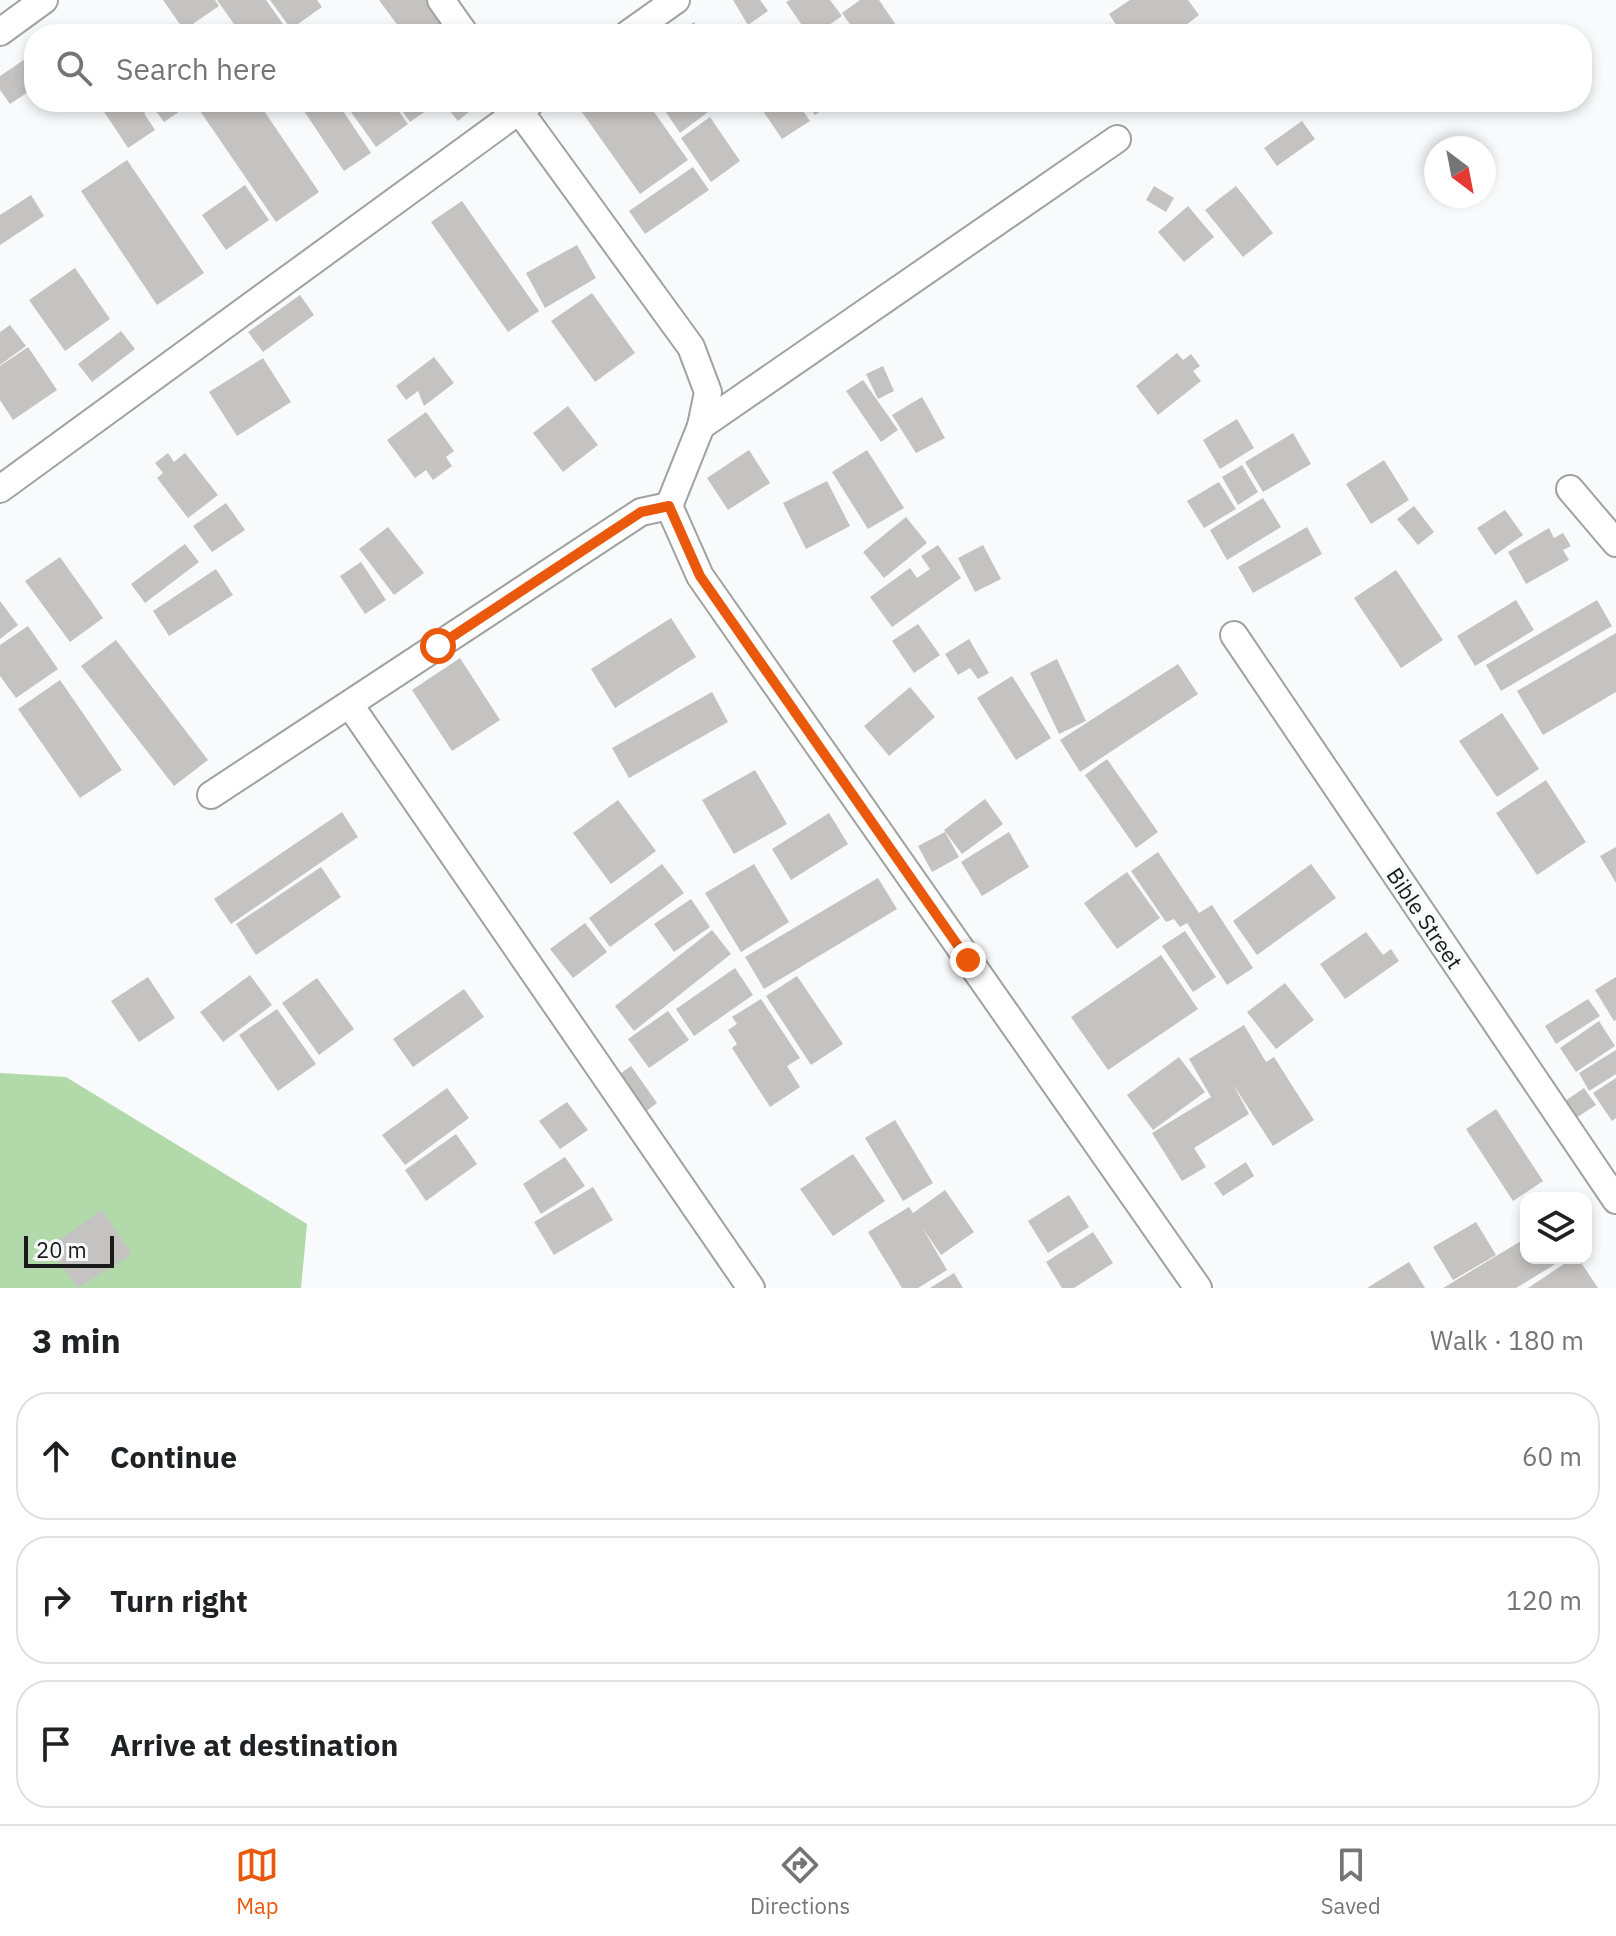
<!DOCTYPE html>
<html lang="en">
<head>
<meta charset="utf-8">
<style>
  :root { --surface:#fff; --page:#f6f6f6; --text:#202124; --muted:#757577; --line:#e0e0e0; --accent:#ea580c }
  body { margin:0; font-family:"IBM Plex Sans",sans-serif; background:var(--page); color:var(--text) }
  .controls { position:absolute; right:24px; bottom:24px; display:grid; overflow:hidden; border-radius:16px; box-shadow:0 4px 12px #0003 }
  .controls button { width:72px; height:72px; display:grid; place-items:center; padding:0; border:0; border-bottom:2px solid var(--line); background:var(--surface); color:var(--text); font:40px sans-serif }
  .compass { position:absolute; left:1424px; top:136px; width:72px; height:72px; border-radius:50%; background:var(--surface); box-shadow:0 4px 12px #0003; rotate:148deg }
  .scale { position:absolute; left:24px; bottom:20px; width:90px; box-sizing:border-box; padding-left:8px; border:4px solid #1a1a1a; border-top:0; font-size:22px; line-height:28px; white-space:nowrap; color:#1a1a1a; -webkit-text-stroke:6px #f9fafb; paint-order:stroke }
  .stop { position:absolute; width:24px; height:24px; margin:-18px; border:6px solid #ea580c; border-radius:50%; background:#fff }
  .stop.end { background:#ea580c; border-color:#fff; box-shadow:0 2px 8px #0008 }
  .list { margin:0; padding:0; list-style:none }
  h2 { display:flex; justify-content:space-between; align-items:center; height:104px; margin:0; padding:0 32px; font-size:34px }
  h2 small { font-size:26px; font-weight:400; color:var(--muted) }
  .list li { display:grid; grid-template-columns:52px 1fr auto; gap:24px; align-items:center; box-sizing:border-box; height:128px; margin:0 16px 16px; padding:0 16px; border:2px solid var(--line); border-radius:32px }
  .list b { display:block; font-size:30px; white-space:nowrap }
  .list em { font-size:26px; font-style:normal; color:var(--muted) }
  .icon { flex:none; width:44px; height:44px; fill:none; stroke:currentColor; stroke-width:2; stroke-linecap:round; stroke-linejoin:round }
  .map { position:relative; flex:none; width:1616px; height:1288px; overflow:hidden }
  .search { position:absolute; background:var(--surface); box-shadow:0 4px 12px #0003; left:24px; right:24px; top:24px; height:88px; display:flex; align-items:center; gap:20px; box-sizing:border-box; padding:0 28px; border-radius:32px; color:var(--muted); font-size:30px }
  .sheet { height:536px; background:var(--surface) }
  nav { display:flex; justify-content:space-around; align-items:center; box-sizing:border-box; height:112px; border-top:2px solid var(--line); background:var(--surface); font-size:22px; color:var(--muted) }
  nav a { display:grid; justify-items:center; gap:4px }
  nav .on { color:var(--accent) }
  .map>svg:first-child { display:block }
  .green { fill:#b1d9aa }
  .building { fill:#c4c3c2 }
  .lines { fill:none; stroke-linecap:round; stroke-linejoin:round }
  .minor-casing { stroke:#a0a1a1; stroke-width:30 }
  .minor { stroke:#fff; stroke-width:26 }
  .route { stroke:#ea580c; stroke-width:10 }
  .labels { text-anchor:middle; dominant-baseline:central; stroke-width:8; stroke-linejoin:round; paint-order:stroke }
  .street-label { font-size:22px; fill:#1a1a1a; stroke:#f9fafb }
</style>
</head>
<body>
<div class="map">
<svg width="1616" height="1288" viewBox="0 0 1616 1288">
  <rect width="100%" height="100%" fill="#f9fafb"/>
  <path class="green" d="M0,1073L66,1077L307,1224L301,1288H0Z"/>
  <g class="building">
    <path d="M163,0H215L219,6L184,30Z"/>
    <path d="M217,0H266L290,34H241Z"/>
    <path d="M270,0H317L322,7L291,29Z"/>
    <path d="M379,0H430L451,29L445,34H404Z"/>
    <path d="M733,0H760L768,11L748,25Z"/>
    <path d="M790,0H830L842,16L816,34H808L786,2Z"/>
    <path d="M860,0H879L896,25L883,34H857L842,13Z"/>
    <path d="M1130,0H1188L1199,15L1174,34H1122L1109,14Z"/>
    <path d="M694,22L702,34H677Z"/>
    <path d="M34,53V88L10,104L0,90V76Z"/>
    <path d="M109,102H182L186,107L164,122L153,107L144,113L155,130L128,148L101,107Z"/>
    <path d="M207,102H258L319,192L276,222L198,108Z"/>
    <path d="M298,102H337L371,153L344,171Z"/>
    <path d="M344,102H392L408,124L376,147Z"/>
    <path d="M396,102H439L410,122Z"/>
    <path d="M449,102H481L458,121L445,105Z"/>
    <path d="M588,102H647L688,160L640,194L579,108Z"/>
    <path d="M659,102H701L708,112L680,133Z"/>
    <path d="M757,102H797L810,121L782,139Z"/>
    <path d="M806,102H833L815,115Z"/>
    <path d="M710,117L740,161L711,182L681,138Z"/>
    <path d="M1302,121L1315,139L1277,166L1264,148Z"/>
    <path d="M127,160L204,273L157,305L81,191Z"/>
    <path d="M693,167L709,190L645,234L629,211Z"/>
    <path d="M245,185L269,220L226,250L202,215Z"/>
    <path d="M1154,186L1174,198L1166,212L1146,200Z"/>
    <path d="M1236,186L1273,233L1243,257L1205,210Z"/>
    <path d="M31,195L44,216L0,245V215Z"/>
    <path d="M462,201L539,311L508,332L431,222Z"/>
    <path d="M1188,206L1214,237L1184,262L1158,232Z"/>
    <path d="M577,245L596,278L545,308L526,273Z"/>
    <path d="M75,268L110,319L65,351L29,300Z"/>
    <path d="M592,293L635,353L595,382L551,321Z"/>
    <path d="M300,295L314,315L263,352L248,332Z"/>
    <path d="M10,325L26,346L0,365V332Z"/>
    <path d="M121,331L135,349L92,382L78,364Z"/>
    <path d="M28,347L57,390L13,420L0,400V366Z"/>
    <path d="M1177,353L1183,360L1191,354L1200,366L1193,371L1201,381L1158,415L1136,386Z"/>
    <path d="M434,357L454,383L424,406L418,391L406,400L396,386Z"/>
    <path d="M263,358L291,402L237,436L209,392Z"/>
    <path d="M883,366L894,391L878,399L866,374Z"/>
    <path d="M863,380L898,430L881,442L846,391Z"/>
    <path d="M922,397L945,438L916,453L892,415Z"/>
    <path d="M568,406L598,445L563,472L533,433Z"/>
    <path d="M426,412L454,451L446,457L452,466L433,480L426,470L415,478L387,440Z"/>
    <path d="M1237,419L1254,448L1220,469L1203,440Z"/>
    <path d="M1293,433L1311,464L1263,492L1245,462Z"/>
    <path d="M749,450L770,483L728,510L707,478Z"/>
    <path d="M867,450L904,508L868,529L832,472Z"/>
    <path d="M168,453L174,462L185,453L218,495L188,518L157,478L163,473L155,463Z"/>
    <path d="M1384,460L1409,500L1371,524L1346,484Z"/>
    <path d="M1242,465L1258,492L1238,505L1222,477Z"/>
    <path d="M827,481L850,526L806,549L783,503Z"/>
    <path d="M1219,482L1236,509L1204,528L1187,501Z"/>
    <path d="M1263,498L1281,527L1227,560L1210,530Z"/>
    <path d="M226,503L245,530L212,552L193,526Z"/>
    <path d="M1414,506L1434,532L1418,545L1397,519Z"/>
    <path d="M1505,510L1523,535L1495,555L1477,528Z"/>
    <path d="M906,517L927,543L884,578L863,552Z"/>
    <path d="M388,527L424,573L394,595L359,549Z"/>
    <path d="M1307,527L1322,554L1253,593L1238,567Z"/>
    <path d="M1549,528L1554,538L1563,533L1571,546L1563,550L1569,560L1526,584L1508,552Z"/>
    <path d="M185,544L199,562L145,603L131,584Z"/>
    <path d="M938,545L961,578L892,627L870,597L910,568L917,578L930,569L921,556Z"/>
    <path d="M983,545L1001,579L975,592L958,558Z"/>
    <path d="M60,557L103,618L70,642L25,581Z"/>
    <path d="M361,562L386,600L365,614L340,576Z"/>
    <path d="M216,569L233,595L169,636L153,611Z"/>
    <path d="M1396,570L1443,640L1401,668L1354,598Z"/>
    <path d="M1516,600L1534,630L1475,666L1457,636Z"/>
    <path d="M1597,600L1612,626L1501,691L1486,665Z"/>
    <path d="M0,601L18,625L0,639Z"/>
    <path d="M671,618L696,657L615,708L591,669Z"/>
    <path d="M918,624L940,655L914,673L892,641Z"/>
    <path d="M28,626L58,669L16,698L0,676V645Z"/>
    <path d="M1616,633V692L1543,735L1517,691Z"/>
    <path d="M969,639L989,673L978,679L970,668L958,675L945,654Z"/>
    <path d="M116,640L208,760L174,786L81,666Z"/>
    <path d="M460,658L500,720L452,751L412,690Z"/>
    <path d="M1057,659L1086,721L1059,734L1030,673Z"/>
    <path d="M1178,664L1198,694L1080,772L1060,740Z"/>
    <path d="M1012,676L1051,738L1016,760L977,698Z"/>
    <path d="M60,680L122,770L80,798L18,709Z"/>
    <path d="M910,687L935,717L889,756L864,726Z"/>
    <path d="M712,692L728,722L629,778L612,748Z"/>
    <path d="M1502,713L1539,769L1497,797L1459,741Z"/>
    <path d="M1107,759L1158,832L1136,848L1085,775Z"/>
    <path d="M755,770L787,824L734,854L702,800Z"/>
    <path d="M1546,780L1586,842L1537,875L1496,813Z"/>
    <path d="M985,799L1003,824L962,854L944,830Z"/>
    <path d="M618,800L656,851L611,884L573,833Z"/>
    <path d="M342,812L358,837L231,924L214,899Z"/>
    <path d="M829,813L848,844L791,880L772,849Z"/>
    <path d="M945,832L959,857L932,872L918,846Z"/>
    <path d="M1009,832L1029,867L982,896L961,862Z"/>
    <path d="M1616,847V883L1600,856Z"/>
    <path d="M1158,852L1199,913L1212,905L1253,968L1227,985L1187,923L1180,927L1174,919L1166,922L1131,871Z"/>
    <path d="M662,864L684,893L610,947L589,918Z"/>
    <path d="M754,864L789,922L741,952L705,893Z"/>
    <path d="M1311,864L1336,898L1257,955L1233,921Z"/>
    <path d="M321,867L341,897L256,955L236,924Z"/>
    <path d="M1127,872L1160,918L1117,949L1084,903Z"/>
    <path d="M878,878L897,909L764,989L745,957Z"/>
    <path d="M691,899L710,927L674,952L654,924Z"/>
    <path d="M585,923L607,952L573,978L550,949Z"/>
    <path d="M712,930L731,954L634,1031L615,1006Z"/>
    <path d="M1185,931L1216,977L1193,992L1162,946Z"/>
    <path d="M1366,932L1383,955L1391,949L1399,961L1345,999L1320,964Z"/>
    <path d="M1161,955L1198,1009L1108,1070L1071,1017Z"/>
    <path d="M735,968L753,995L694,1036L676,1009Z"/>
    <path d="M250,975L272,1005L223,1042L200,1012Z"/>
    <path d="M797,976L843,1044L811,1065L766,996Z"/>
    <path d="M148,977L175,1018L139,1042L111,1001Z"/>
    <path d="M1616,977V1020L1614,1021L1595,990Z"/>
    <path d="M317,978L354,1029L319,1055L282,1003Z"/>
    <path d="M1285,983L1314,1020L1276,1049L1247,1012Z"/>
    <path d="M464,989L484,1017L413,1067L393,1039Z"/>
    <path d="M761,999L800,1058L787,1066L800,1087L770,1107L732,1048L737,1044L728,1030L737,1024L732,1017Z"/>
    <path d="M1588,999L1600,1016L1556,1044L1545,1026Z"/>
    <path d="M277,1009L316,1064L278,1091L239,1035Z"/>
    <path d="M668,1011L689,1040L649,1068L628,1039Z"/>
    <path d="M1599,1021L1615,1046L1576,1072L1560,1048Z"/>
    <path d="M1244,1025L1266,1062L1274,1057L1314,1120L1273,1146L1233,1084L1249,1114L1194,1148L1206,1167L1182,1181L1152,1133L1211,1097L1189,1059Z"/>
    <path d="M1616,1050V1074L1589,1091L1579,1073Z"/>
    <path d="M1179,1057L1205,1092L1153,1130L1127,1095Z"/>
    <path d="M631,1066L657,1103L640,1116L613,1079Z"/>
    <path d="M1616,1078V1118L1612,1121L1593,1093Z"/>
    <path d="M447,1088L469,1118L405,1165L382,1135Z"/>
    <path d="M1584,1088L1596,1105L1576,1118L1565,1101Z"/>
    <path d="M567,1102L588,1130L560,1149L539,1121Z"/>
    <path d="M1496,1109L1543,1181L1513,1201L1466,1129Z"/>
    <path d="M895,1120L933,1183L903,1201L865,1138Z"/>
    <path d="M456,1134L477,1164L426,1201L405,1170Z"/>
    <path d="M853,1154L885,1201L833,1236L800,1189Z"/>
    <path d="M565,1157L585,1186L541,1214L523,1184Z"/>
    <path d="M1246,1162L1254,1176L1223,1196L1214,1183Z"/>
    <path d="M593,1187L613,1220L554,1255L534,1222Z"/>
    <path d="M945,1190L974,1232L941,1255L922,1227L947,1270L918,1288H902L868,1232L909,1207L913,1213Z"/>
    <path d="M1069,1195L1089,1227L1048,1253L1028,1221Z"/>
    <path d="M102,1210L132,1254L78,1288L49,1247Z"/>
    <path d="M1476,1222L1496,1255L1453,1280L1433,1247Z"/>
    <path d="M1093,1232L1113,1263L1074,1288H1062L1046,1262Z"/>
    <path d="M1526,1238V1258L1562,1260L1516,1288H1443Z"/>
    <path d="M1573,1258H1578L1598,1288H1528Z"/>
    <path d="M1409,1262L1425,1288H1367Z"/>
    <path d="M954,1273L963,1288H930Z"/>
  </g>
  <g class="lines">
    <g class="minor-casing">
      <g id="minor">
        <path d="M441,0L465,34"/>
        <path d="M0,32L44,0"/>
        <path d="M628,34L676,0"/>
        <path d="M513,102L691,347L708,392L701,426L669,506L700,576L1198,1288"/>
        <path d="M701,426L1117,139"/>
        <path d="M0,489L531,102"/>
        <path d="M1570,489L1616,543"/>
        <path d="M1234,635L1616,1200"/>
        <path d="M350,705L751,1288"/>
        <path d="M211,795L641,512L669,506"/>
      </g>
    </g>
    <use href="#minor" class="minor"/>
  </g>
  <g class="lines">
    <path class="route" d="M438,646L641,512L669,506L700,576L968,960"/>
  </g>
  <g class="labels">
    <g class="street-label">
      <text transform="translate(1425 918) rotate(56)">Bible Street</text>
    </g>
  </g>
</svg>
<div class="controls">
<button><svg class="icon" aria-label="layers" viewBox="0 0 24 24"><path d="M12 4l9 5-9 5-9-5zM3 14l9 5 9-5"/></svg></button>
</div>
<svg class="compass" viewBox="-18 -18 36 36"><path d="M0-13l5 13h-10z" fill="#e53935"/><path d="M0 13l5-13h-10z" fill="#757577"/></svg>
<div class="scale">20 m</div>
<div class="stop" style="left:438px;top:646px"></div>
<div class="stop end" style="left:968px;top:960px"></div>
<div class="search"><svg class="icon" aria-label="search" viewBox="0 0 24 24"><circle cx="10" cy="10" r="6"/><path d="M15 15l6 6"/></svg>Search here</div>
</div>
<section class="sheet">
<h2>3 min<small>Walk · 180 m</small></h2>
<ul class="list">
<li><svg class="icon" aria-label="ahead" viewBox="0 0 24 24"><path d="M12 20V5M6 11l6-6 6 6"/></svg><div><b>Continue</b></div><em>60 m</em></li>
<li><svg class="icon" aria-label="right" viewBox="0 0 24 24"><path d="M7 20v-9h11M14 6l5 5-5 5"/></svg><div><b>Turn right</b></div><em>120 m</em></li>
<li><svg class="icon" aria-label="arrive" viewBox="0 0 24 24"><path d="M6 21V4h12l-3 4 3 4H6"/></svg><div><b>Arrive at destination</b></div></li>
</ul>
</section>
<nav>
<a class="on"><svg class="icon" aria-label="map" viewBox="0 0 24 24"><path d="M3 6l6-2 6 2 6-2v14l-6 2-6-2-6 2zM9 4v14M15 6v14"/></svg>Map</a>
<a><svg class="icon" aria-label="directions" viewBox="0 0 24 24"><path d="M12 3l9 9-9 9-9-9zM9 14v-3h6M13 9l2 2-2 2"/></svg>Directions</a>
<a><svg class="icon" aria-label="saved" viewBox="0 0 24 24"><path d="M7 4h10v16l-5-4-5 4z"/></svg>Saved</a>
</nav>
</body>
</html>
